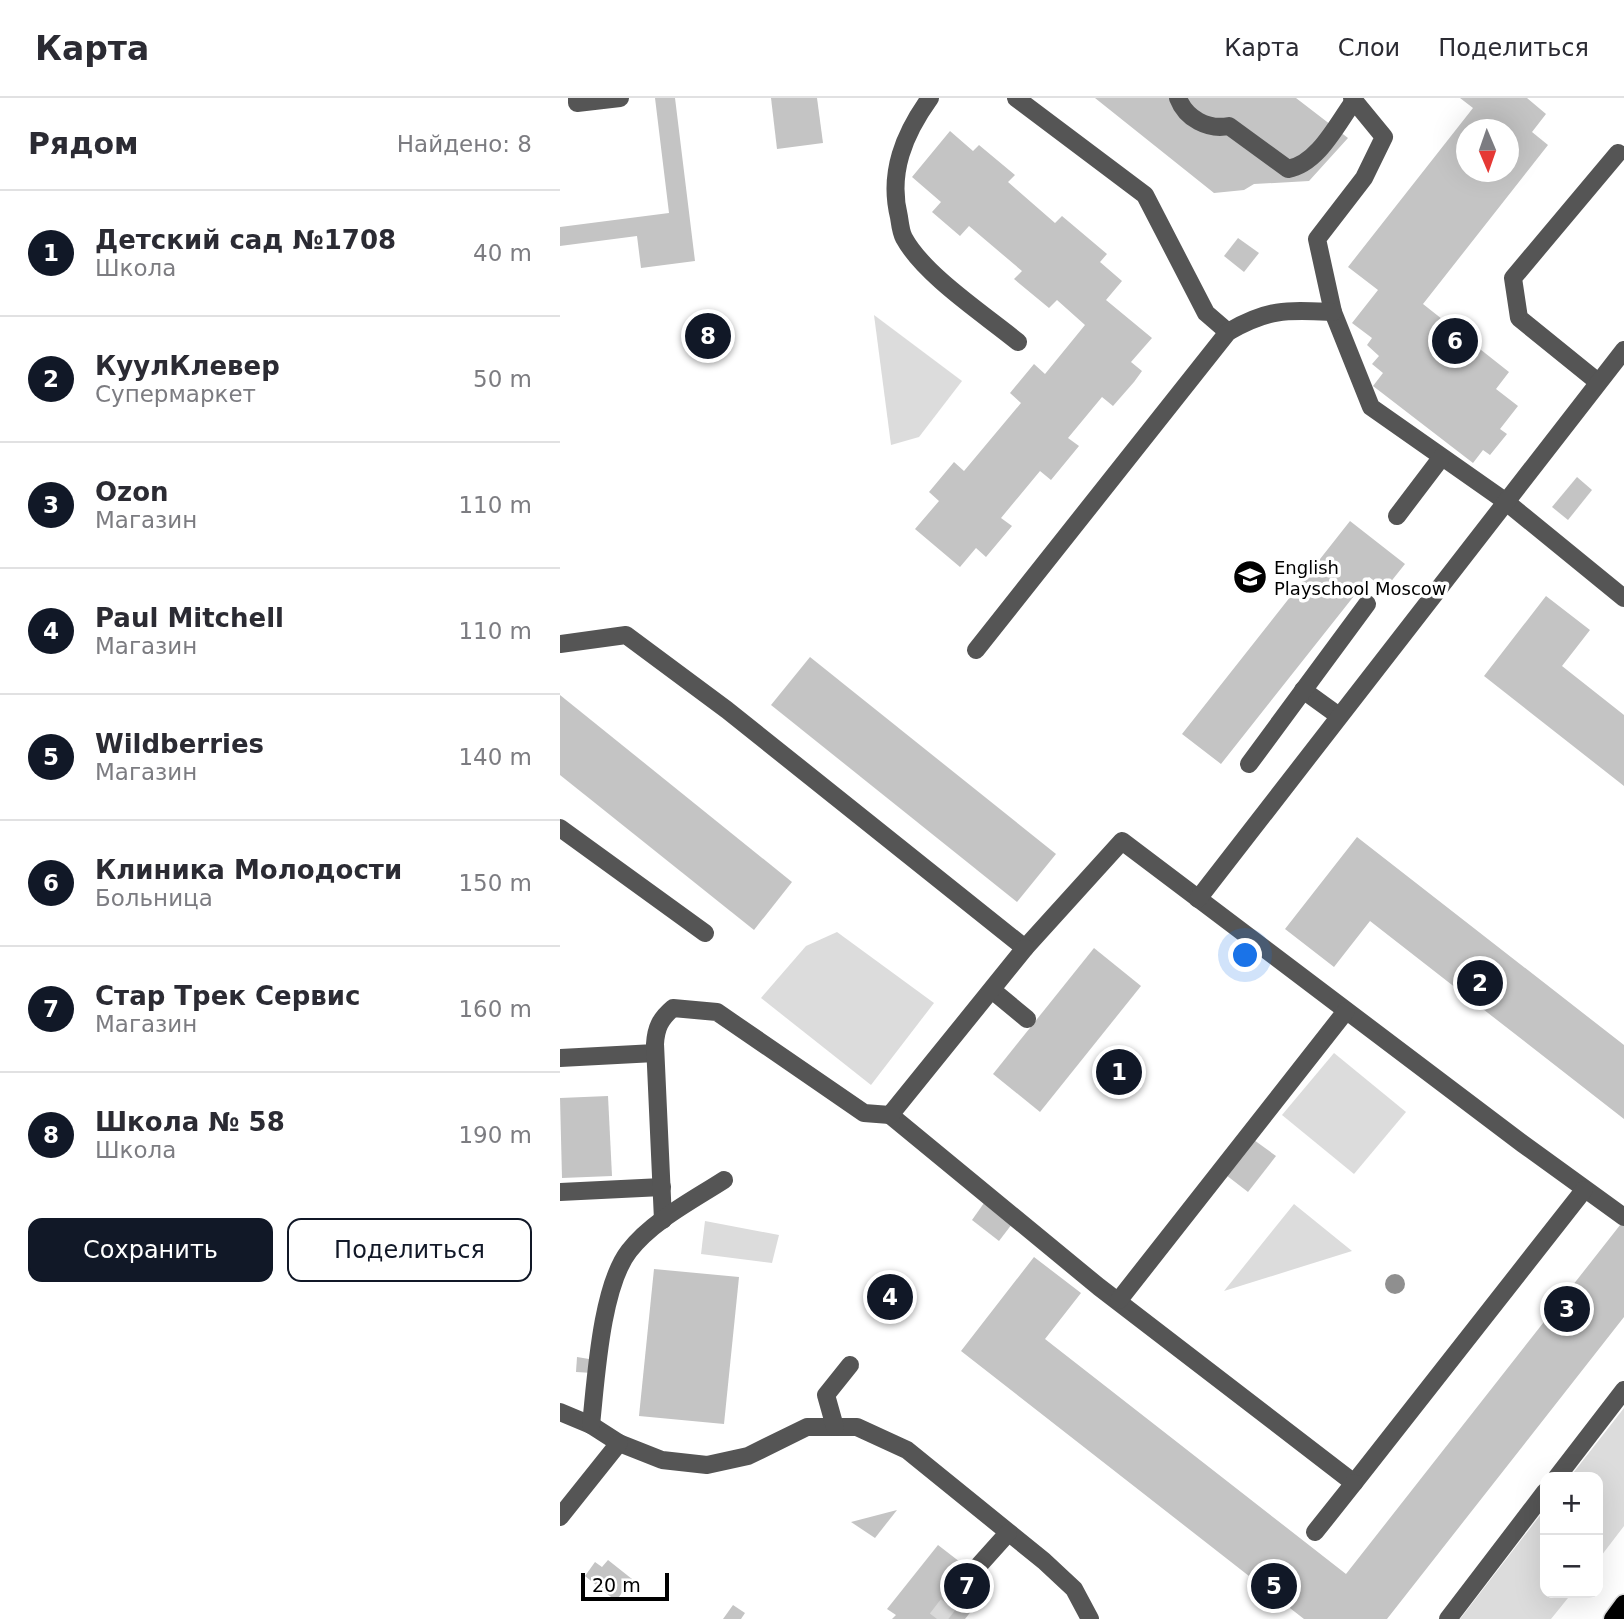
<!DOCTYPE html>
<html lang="ru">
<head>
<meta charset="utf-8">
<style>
  :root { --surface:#fff; --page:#f2f2f3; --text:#2b2b33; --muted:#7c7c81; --line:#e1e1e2; --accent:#111827 }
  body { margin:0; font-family:"DejaVu Sans",sans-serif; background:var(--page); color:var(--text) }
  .controls { position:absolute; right:21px; bottom:21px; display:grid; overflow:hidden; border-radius:14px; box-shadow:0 7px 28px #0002 }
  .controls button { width:63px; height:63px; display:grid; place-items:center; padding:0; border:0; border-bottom:2px solid var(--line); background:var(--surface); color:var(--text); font:35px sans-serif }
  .compass { position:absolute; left:896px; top:21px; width:63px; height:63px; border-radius:50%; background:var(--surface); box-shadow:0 7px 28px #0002; rotate:178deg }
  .scale { position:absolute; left:21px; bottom:18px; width:88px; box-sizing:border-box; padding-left:7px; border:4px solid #000; border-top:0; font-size:19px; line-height:24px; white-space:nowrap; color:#000; -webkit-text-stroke:5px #fff; paint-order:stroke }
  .you { position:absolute; left:686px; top:858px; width:24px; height:24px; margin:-18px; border:5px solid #fff; border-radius:50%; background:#1a73e8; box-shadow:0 0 0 10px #1a73e833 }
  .badge { display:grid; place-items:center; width:46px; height:46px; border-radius:50%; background:var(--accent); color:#fff; font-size:23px; font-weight:700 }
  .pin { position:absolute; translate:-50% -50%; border:4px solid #fff; box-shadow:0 2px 7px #0006 }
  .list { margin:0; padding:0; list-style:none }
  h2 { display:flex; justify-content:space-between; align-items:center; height:91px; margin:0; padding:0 28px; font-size:30px }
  h2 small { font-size:23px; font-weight:400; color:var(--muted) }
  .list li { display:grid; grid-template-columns:46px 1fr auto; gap:21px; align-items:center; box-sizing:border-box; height:126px; padding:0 28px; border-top:2px solid var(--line) }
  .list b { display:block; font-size:26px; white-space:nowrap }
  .list p { margin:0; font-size:23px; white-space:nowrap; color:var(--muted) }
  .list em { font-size:23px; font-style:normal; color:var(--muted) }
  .actions { display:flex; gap:14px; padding:21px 28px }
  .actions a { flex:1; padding:16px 0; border:2px solid var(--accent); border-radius:14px; text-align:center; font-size:24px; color:var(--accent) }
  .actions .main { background:var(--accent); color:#fff }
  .map { position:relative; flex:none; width:1064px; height:1521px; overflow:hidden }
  header { display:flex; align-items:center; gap:42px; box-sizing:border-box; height:98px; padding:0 35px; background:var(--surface); border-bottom:2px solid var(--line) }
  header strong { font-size:33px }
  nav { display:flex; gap:38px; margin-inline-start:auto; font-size:24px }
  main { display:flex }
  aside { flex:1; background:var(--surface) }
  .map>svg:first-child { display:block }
  .green { fill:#dcdcdc }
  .building { fill:#c4c4c4; fill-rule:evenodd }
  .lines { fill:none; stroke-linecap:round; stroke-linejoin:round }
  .minor-tunnel { stroke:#d9d9d9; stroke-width:18; stroke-dasharray:18 9; stroke-linecap:butt }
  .major-casing { stroke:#dbdbdb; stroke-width:21 }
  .minor { stroke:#555; stroke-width:18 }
  .major { stroke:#000; stroke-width:18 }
  .tree { fill:#8f8f8f }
  .labels { text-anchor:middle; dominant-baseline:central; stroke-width:7; stroke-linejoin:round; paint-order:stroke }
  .poi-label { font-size:18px; fill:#000; stroke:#fff; text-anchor:start }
</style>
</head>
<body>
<header>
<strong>Карта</strong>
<nav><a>Карта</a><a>Слои</a><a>Поделиться</a></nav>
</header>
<main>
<aside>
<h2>Рядом<small>Найдено: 8</small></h2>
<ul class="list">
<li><span class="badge">1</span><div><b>Детский сад №1708</b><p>Школа</p></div><em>40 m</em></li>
<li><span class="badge">2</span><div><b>КуулКлевер</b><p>Супермаркет</p></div><em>50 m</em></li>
<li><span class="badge">3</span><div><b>Ozon</b><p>Магазин</p></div><em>110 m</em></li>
<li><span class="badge">4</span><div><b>Paul Mitchell</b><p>Магазин</p></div><em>110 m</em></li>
<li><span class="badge">5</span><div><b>Wildberries</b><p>Магазин</p></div><em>140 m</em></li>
<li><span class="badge">6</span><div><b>Клиника Молодости</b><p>Больница</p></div><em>150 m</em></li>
<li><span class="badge">7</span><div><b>Стар Трек Сервис</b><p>Магазин</p></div><em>160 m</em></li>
<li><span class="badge">8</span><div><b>Школа № 58</b><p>Школа</p></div><em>190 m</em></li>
</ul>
<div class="actions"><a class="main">Сохранить</a><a>Поделиться</a></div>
</aside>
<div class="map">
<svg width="1064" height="1521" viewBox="0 0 1064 1521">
  <rect width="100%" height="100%" fill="#fff"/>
  <g class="green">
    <path d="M314,217L402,283L359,339L331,347Z"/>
    <path d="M277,834L374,905L311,987L201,900L246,848Z"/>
    <path d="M774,955L846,1014L794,1076L722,1017Z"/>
    <path d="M734,1106L792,1153L664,1193Z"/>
    <path d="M145,1123L219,1137L212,1165L141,1156Z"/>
    <path d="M1064,1310V1428L1038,1462V1379H1010Z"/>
    <path d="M985,1411V1495H1012L991,1521H900Z"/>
  </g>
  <g class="building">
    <path d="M95,0H115L135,163L81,170L77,138L0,148V129L109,115Z"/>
    <path d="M211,0H257L263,45L217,51Z"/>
    <path d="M535,0H736L788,40L749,83L694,86L684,92L654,95Z"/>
    <path d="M900,0H967L986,16L972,34L988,47L863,206L949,274L936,291L958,308L940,331L947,336L930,357L923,352L913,365L813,288L823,275L812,266L819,258L807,247L812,240L792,225L818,192L788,169L913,10ZM906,32H948V74H906Z"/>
    <path d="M390,33L413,53L419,47L455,77L448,84L495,125L502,118L547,156L540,164L562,183L546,202L592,240L571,264L582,273L574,284L553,308L542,299L508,340L519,348L491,382L480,373L441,420L452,428L426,459L416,450L400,469L355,431L379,403L369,394L394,364L404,373L461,305L450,295L474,266L485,276L525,227L497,202L489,210L454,181L462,173L409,128L400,138L372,114L381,104L352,79Z"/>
    <path d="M678,140L699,155L684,174L664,158Z"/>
    <path d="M1017,379L1032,392L1008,422L992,409Z"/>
    <path d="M790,423L845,466L825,491L809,479L661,666L622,636Z"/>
    <path d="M986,498L1030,532L1002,568L1064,617V688L924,578Z"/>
    <path d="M250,559L496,756L457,804L211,607Z"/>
    <path d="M0,597L232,784L194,832L0,677Z"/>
    <path d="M797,739L1064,947V1021L810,823L774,869L725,831Z"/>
    <path d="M534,850L581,888L480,1014L433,976Z"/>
    <path d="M48,998L52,1078L2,1080L0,1000Z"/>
    <path d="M694,1042L716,1058L688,1094L666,1077Z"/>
    <path d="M424,1105L452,1126L439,1143L412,1122Z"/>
    <path d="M1064,1122V1219L827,1521H744L401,1253L474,1159L521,1195L485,1241L786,1476Z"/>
    <path d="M94,1171L179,1179L164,1326L79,1318Z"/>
    <path d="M17,1259L35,1262L33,1275L16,1274Z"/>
    <path d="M337,1412L315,1440L291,1424Z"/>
    <path d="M378,1447L431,1488L405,1521H332L336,1517L327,1511Z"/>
    <path d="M48,1462L72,1481L56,1503L25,1478L35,1464L42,1469Z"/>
    <path d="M173,1507L185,1515L181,1521H163Z"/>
  </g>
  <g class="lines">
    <path class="minor-tunnel" d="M377,1521L413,1474"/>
    <g class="major-casing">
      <path id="major" d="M1053,1521L1064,1506"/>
    </g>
    <g class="minor">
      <path d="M17,0V5L60,0"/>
      <path d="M370,0C344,36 328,75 339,119C340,126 341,135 344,140C364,177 425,217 458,244"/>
      <path d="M456,0L585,97L646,215L668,234"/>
      <path d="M618,0C626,21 648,32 669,28L728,71C758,66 777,26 794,3"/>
      <path d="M792,0L824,39L804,80L757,141L773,214L811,309L945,403L1064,500"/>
      <path d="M1038,284L959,220L953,180L1058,55"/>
      <path d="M837,418L881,360"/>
      <path d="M0,546L66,537L167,612L465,850L562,743L963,1046L1064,1119"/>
      <path d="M416,552L668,234C709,210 728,212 773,214"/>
      <path d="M743,592L779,618"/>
      <path d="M689,666L807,506"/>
      <path d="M0,730L145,835"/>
      <path d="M638,801L1064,252"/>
      <path d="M432,892L467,921"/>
      <path d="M0,960L95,955"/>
      <path d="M330,1017L539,1189L794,1385L1024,1092"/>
      <path d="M0,1094L102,1089"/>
      <path d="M103,1122L95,946C96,930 100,921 113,910L157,914L304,1015L330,1017L465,850"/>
      <path d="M559,1202L786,913"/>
      <path d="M0,1314L31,1327L59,1345L102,1362L147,1367L188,1358L247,1329H297L347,1352L484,1463L514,1491L530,1521"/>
      <path d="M31,1327C36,1281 41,1189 69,1153C92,1123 133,1102 164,1082"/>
      <path d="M275,1329L266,1297L290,1267"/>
      <path d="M997,1379L1064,1292"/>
      <path d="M0,1419L59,1345"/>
      <path d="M755,1434L794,1385"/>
      <path d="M413,1474L448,1435"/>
      <path d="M888,1521L985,1394"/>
    </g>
    <use href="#major" class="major"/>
  </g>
  <circle class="tree" cx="835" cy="1186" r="10"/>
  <defs>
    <g id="school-disc" transform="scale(1.75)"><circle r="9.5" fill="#000" stroke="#fff"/><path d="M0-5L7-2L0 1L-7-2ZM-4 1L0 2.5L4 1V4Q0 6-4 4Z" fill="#fff"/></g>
  </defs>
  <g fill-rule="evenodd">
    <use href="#school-disc" x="690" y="479"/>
  </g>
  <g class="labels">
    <g class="poi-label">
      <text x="714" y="469">English<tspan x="714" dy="21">Playschool Moscow</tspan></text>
    </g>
  </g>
</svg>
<div class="controls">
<button>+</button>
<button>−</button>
</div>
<svg class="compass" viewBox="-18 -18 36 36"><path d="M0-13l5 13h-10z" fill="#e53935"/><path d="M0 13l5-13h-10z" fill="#7c7c81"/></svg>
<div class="scale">20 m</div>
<div class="you"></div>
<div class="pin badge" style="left:559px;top:974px">1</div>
<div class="pin badge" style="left:920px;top:885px">2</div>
<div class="pin badge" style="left:1007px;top:1211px">3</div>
<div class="pin badge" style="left:330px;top:1199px">4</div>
<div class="pin badge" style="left:714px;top:1488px">5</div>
<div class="pin badge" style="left:895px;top:243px">6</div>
<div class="pin badge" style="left:407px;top:1488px">7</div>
<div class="pin badge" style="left:148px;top:238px">8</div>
</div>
</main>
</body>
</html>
